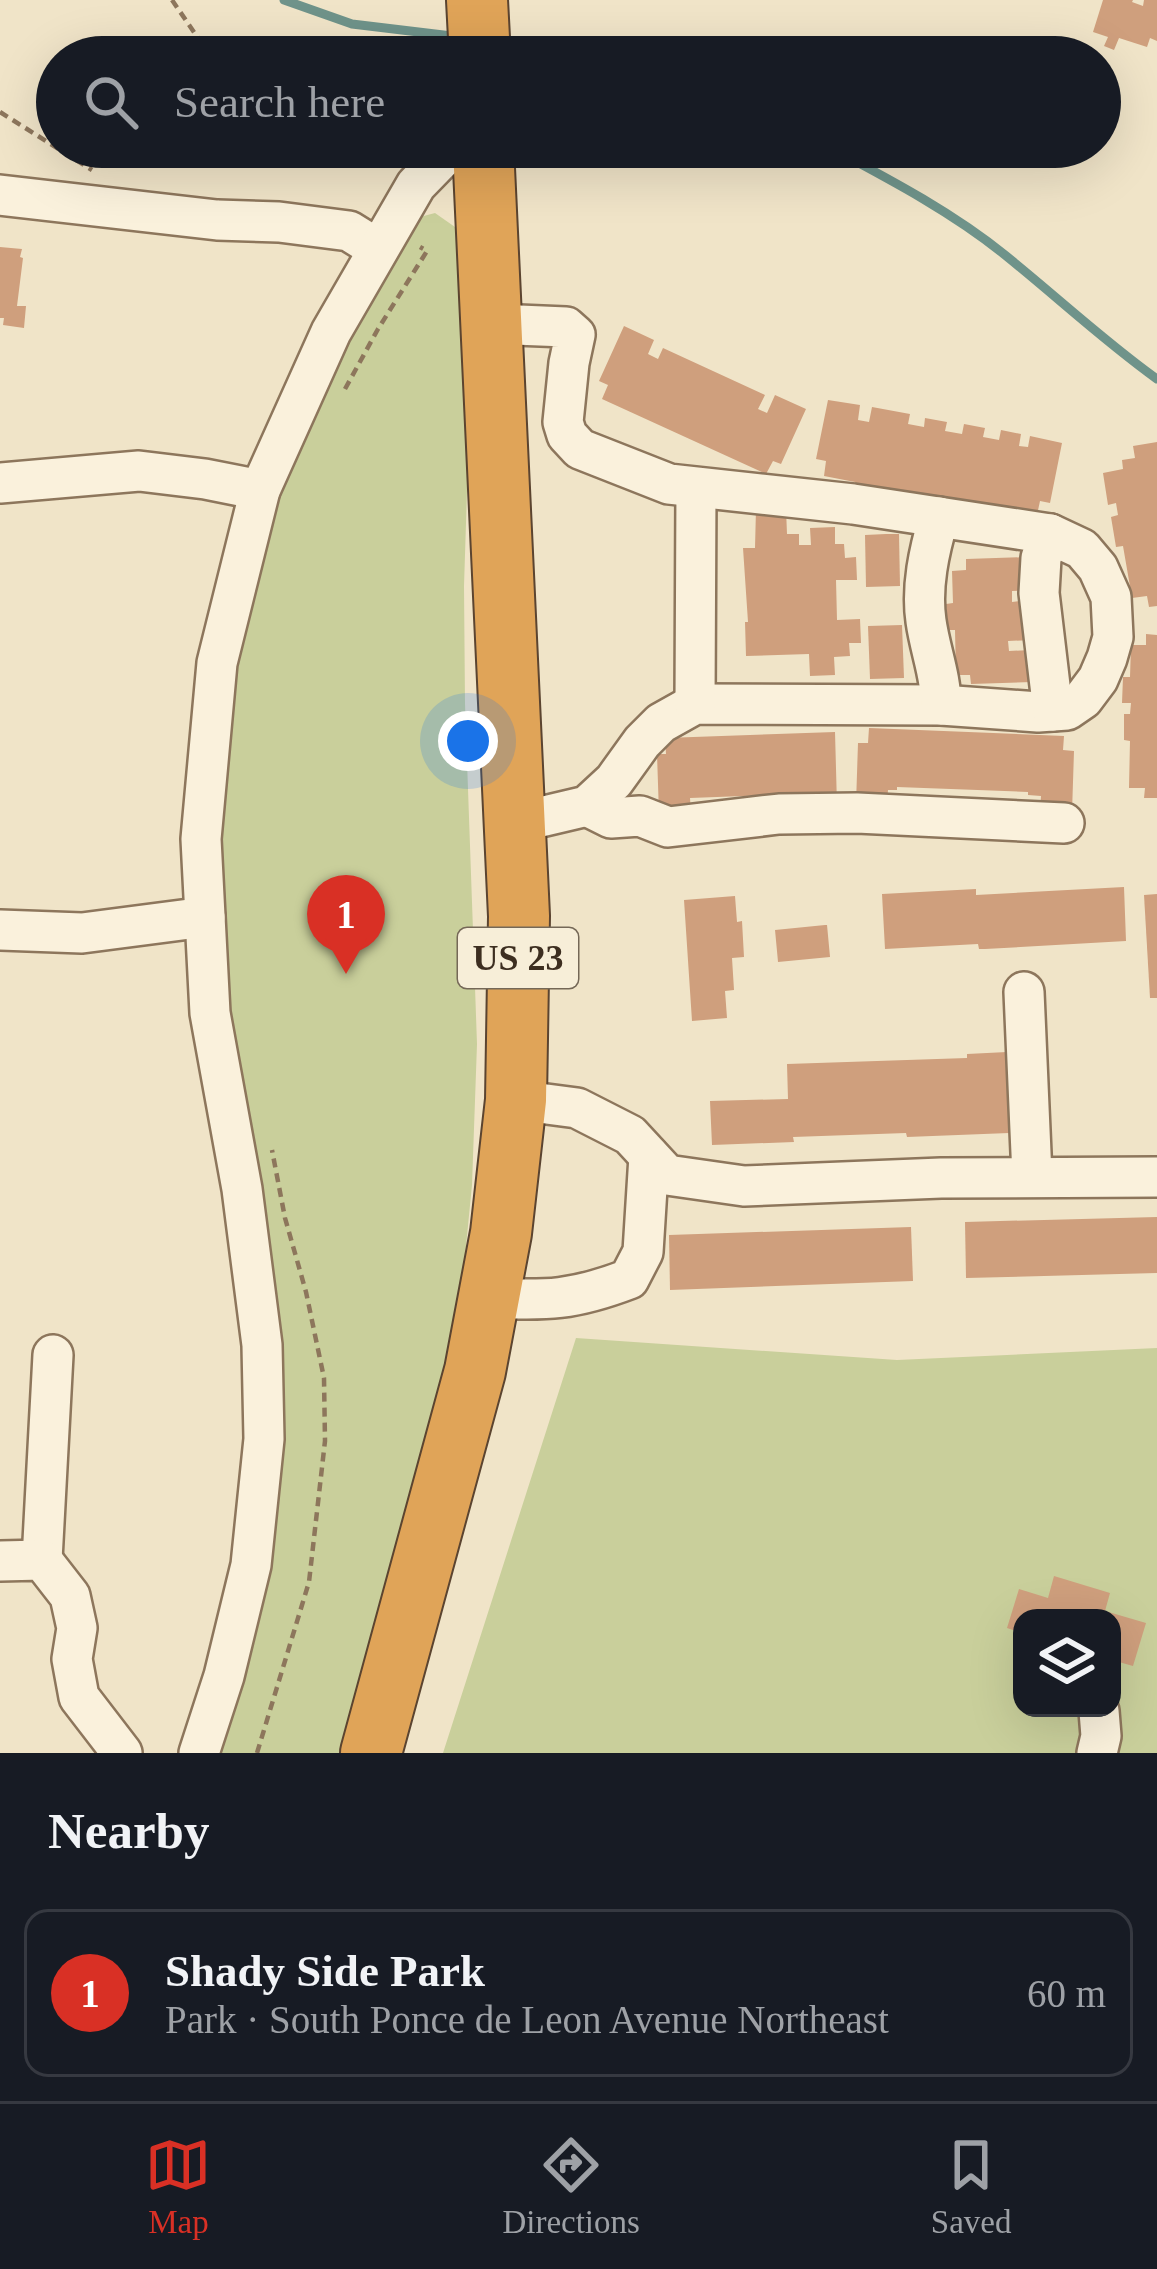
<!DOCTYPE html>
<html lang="en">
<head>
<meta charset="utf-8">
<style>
  :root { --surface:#171b24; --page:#20242c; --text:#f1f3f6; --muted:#9ea1a6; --line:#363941; --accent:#d93025 }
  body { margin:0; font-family:Georgia,serif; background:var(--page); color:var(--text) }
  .controls { position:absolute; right:36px; bottom:36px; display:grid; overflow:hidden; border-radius:24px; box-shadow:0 12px 48px #0002 }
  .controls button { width:108px; height:108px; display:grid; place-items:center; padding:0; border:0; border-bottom:3px solid var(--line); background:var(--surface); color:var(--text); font:60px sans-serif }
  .you { position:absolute; left:468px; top:741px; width:42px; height:42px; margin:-30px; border:9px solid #fff; border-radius:50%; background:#1a73e8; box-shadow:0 0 0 18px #1a73e833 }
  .badge { display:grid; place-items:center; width:78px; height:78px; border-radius:50%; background:var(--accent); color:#fff; font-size:39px; font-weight:700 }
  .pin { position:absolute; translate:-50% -99px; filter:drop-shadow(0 3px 6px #0008) }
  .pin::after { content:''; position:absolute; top:63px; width:42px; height:36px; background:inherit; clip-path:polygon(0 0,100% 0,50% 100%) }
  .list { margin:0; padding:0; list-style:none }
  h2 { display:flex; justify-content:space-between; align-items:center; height:156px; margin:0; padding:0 48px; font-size:51px }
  h2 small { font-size:39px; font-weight:400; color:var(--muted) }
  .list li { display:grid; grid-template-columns:78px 1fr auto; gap:36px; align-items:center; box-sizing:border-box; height:168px; margin:0 24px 24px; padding:0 24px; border:3px solid var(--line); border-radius:24px }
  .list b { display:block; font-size:45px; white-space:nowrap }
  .list p { margin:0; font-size:39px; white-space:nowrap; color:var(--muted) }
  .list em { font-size:39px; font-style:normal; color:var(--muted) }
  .icon { flex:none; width:66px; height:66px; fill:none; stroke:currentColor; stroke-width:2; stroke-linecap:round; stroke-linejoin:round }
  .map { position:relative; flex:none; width:1157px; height:1753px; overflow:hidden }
  .search { position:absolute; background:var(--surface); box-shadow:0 12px 48px #0002; left:36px; right:36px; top:36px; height:132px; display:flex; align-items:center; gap:30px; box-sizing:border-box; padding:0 42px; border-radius:66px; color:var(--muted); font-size:45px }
  .sheet { height:348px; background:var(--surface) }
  nav { display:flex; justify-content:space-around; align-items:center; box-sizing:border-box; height:168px; border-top:3px solid var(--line); background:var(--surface); font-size:33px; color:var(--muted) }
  nav a { display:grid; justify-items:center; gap:6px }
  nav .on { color:var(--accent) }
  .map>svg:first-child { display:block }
  .green { fill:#c9cf9b; fill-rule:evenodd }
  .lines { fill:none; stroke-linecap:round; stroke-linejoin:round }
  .stream { stroke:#6f938a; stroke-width:9 }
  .building { fill:#cf9f7d }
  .minor-casing { stroke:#8d765c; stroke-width:44 }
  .highway-casing { stroke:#5b4430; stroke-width:64 }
  .path { stroke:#8d765c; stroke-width:4.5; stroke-dasharray:9 6; stroke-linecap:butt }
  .minor { stroke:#faf1dc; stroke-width:39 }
  .highway { stroke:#e0a458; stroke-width:60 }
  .labels { text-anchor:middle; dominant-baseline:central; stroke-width:10; stroke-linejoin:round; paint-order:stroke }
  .shield { fill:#f7eed8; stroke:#756857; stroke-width:3 }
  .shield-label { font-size:36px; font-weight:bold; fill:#3d2e20 }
</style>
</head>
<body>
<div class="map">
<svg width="1157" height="1753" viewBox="0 0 1157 1753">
  <rect width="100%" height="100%" fill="#f0e4c8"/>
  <g class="green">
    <path d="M435,213L475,241L464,586L465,704L477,1044L472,1185L461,1297L440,1405L344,1753H213L262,1558L221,1014L216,829L243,587L339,321L420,217Z"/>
    <path d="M576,1338L897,1360L1157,1348V1753H443ZM1022,1618H1112V1708H1022Z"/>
  </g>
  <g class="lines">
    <g class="stream">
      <path d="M284,0L352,24L460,37"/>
      <path d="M500,43L592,57"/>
      <path d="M829,147C889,179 952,212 1005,255C1056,296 1104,341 1157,379"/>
    </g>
  </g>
  <g class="building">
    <path d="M1103,0H1133L1132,2L1143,6L1144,0H1157V41L1150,38L1147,47L1119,38L1114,50L1104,46L1108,37L1093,32Z"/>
    <path d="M0,247L22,249L20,257L23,258L17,306H26L24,328L3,325L4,318H0Z"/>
    <path d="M624,326L654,340L648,354L658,359L663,348L765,395L758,409L767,413L775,395L806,409L781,464L773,461L766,474L602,399L608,385L599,381Z"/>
    <path d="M828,400L860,405L858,420L869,422L872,407L910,414L908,424L924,427L925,418L947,422L945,431L962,434L964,424L985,428L983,437L999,440L1001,430L1021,434L1019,446L1028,447L1030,436L1062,443L1050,503L1040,501L1037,515L926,502L928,495L919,493L917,502L890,497L892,490L882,488L880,494L853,489L855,482L824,476L826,461L816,459Z"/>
    <path d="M1157,442V606L1149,607L1147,596L1132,598L1123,546L1116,547L1111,517L1118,515L1116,503L1108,505L1103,473L1123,469L1122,460L1135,458L1133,446Z"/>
    <path d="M756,509H786L787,534H799V545H811L810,528L835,527V544H844L845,558L856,557L857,580H836L837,620L860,619L861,643H849L850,656L834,657L835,675L810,676L809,654L746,656L745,622H748L743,548H755Z"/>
    <path d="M886,534H899L900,586L866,587L865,535Z"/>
    <path d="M1028,557L1029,590L1012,591V602L1020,601L1021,620L1031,619L1032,640L1008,641L1009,651L1031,650L1032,682L971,684L970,675H956L955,630H947L946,604L953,603L952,571L966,570V559Z"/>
    <path d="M902,625L904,678L870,679L868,626Z"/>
    <path d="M1146,634L1157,635V798H1144L1145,788H1129L1130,741L1124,740V714H1130L1131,703H1122L1123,677H1130L1131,645H1146Z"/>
    <path d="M869,728L1064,736L1063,750L1074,751L1072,813L1040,811L1041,796L1028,795V792L897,787V790H888L887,805L856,804L858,743H868Z"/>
    <path d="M835,732L837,805L802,806L801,794L690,798L691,813L659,814L657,754H666L665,738Z"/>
    <path d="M1124,887L1126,941L985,949H979L978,944L885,949L882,894L976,889V895Z"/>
    <path d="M1157,894V998H1150L1144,895Z"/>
    <path d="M735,896L737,922L742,921L744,957L732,958L734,990L725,991L727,1018L692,1021L684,900Z"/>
    <path d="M825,925H827L830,957L778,962L775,930Z"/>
    <path d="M1007,1052L1009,1133L907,1137L906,1133L793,1137L794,1142L712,1145L710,1101L788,1099L787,1064L967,1058V1054Z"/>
    <path d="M1157,1217V1273L966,1278L965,1222Z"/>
    <path d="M911,1227L913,1281L670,1290L669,1235Z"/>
    <path d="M1054,1576L1110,1593L1105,1611L1146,1623L1133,1666L1112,1660V1618H1022V1633L1007,1628L1019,1589L1048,1598Z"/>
  </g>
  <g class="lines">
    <g class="minor-casing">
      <g id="minor">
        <path d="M0,195L217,220L279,222L349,231L378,249"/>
        <path d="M493,324L566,327L575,335L569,363L563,422L567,435L580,449L669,484L853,504L1050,534L1082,549L1098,568L1111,597L1113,637L1107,658L1098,679L1083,699L1067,710L1038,712L941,705L695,704L661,723L642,742L614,781L587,806L515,823"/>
        <path d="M0,483L139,471L205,479L260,490"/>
        <path d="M939,517C929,551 921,587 926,621C930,650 941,676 941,705"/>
        <path d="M1050,534L1041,558L1039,593L1053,711"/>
        <path d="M695,704L696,488"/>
        <path d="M587,806L611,818L640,816L668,827L779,814L857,813L1064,823"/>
        <path d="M0,930L82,933L205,917"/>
        <path d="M1024,992L1032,1176"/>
        <path d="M516,1100L577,1108L630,1135L667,1175L744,1186L941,1178L1157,1177"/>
        <path d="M489,1298C547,1301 574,1300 629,1279L643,1252L649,1156"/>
        <path d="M42,1560L53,1355"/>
        <path d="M0,1561L42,1560L70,1596L77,1628L72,1659L79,1697L122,1753"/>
        <path d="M199,1753L224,1676L251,1565L264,1439L262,1345L242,1189L210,1013L201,839L217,663L260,490L331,332L416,185L453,147"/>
        <path d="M1097,1753L1101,1736L1099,1711"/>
      </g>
    </g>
    <g class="highway-casing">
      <g id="highway">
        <path d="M477,0L480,57"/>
        <path d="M371,1753L475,1371L501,1233L516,1100L519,916L483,147"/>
      </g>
    </g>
    <g class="path">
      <path d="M172,0L211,57"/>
      <path d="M0,112L92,170"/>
      <path d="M345,389L378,329L427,251L420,247"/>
      <path d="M257,1753L309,1582L325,1441L324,1378L306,1292L285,1218L272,1150"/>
    </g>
    <use href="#minor" class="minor"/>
    <use href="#highway" class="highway"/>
  </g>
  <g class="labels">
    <rect class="shield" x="458" y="928" width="120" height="60" rx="9"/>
    <g class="shield-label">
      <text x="518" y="958">US 23</text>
    </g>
  </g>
</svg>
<div class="controls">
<button><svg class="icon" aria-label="layers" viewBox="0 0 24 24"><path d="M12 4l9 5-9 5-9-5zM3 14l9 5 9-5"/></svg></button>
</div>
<div class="you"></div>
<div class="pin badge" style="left:346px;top:974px">1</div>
<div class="search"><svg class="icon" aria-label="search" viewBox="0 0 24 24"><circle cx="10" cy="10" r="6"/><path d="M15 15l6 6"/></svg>Search here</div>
</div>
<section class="sheet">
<h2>Nearby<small></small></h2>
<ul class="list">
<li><span class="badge">1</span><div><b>Shady Side Park</b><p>Park · South Ponce de Leon Avenue Northeast</p></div><em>60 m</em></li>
</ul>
</section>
<nav>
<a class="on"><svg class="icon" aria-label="map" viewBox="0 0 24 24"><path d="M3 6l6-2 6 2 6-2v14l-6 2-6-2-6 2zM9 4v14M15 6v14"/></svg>Map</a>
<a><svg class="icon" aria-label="directions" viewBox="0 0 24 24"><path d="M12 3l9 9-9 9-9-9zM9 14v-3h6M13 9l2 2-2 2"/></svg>Directions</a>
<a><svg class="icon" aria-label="saved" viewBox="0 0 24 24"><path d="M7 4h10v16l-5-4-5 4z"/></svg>Saved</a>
</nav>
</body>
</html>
